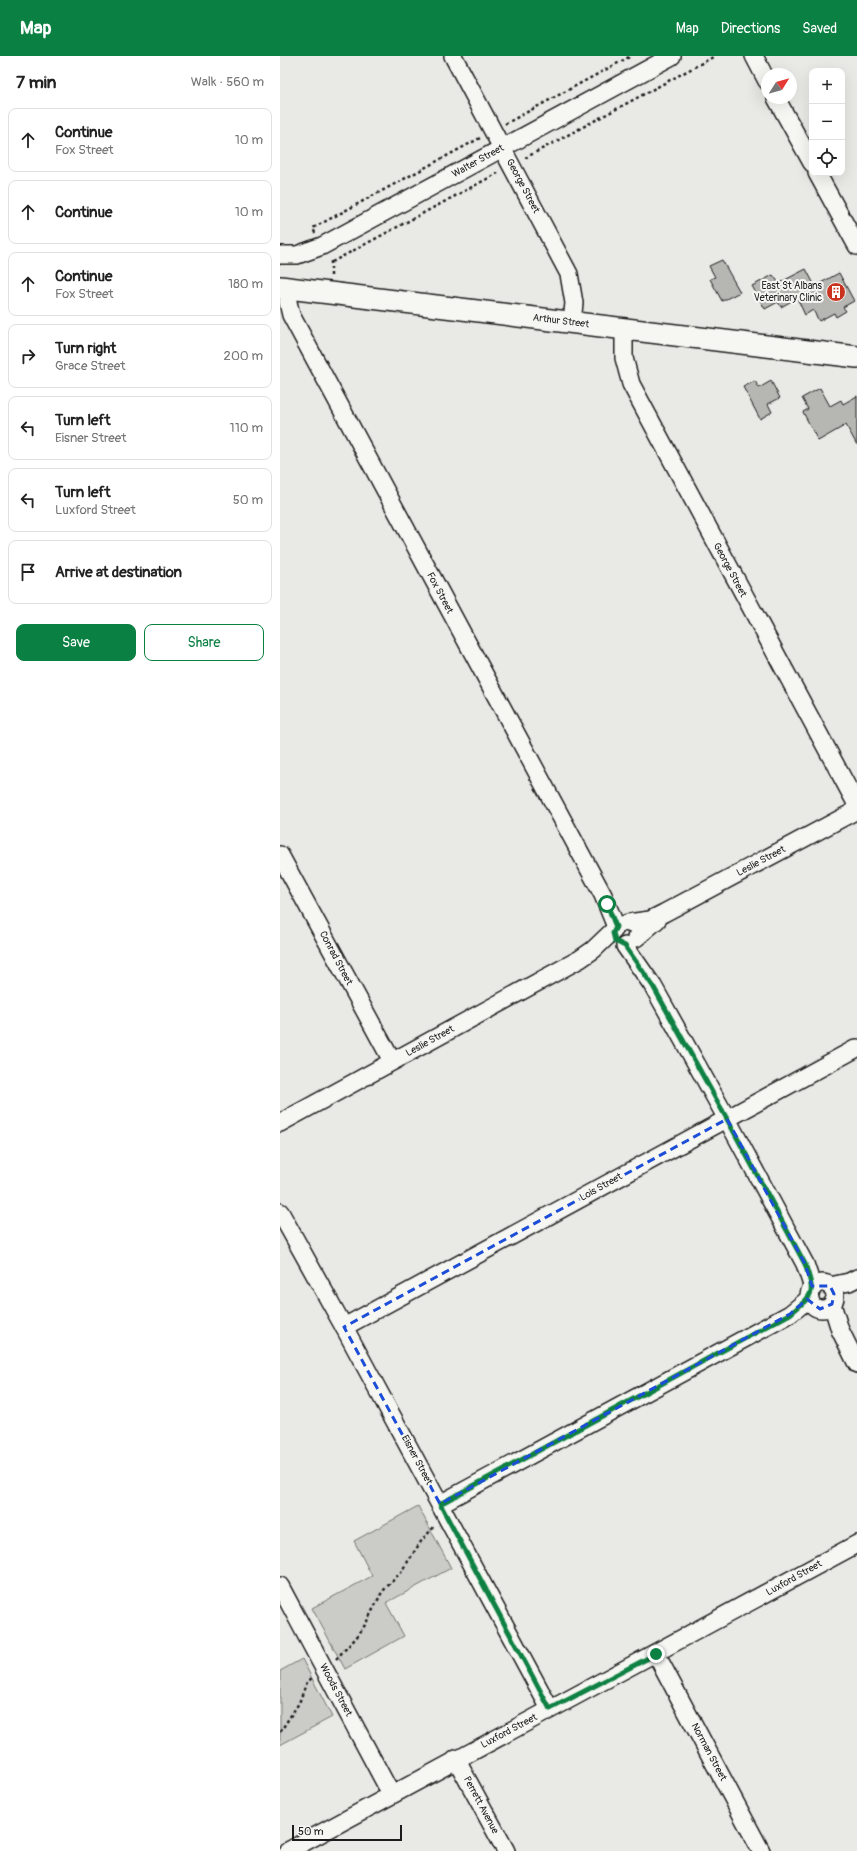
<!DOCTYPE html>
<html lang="en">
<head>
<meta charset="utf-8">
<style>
  :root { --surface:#fff; --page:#f6f6f6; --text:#222; --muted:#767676; --line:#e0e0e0; --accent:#0b8043 }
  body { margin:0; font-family:Pangolin,sans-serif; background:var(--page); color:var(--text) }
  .controls { position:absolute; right:12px; top:12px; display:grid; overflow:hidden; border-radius:8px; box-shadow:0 4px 16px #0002 }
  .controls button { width:36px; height:36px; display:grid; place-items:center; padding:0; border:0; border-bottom:1px solid var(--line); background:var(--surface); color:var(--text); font:20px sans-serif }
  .compass { position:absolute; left:481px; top:12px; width:36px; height:36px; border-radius:50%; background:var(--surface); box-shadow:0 4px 16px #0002; rotate:53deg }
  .scale { position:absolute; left:12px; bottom:10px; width:110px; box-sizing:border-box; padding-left:4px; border:2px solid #1c1c1c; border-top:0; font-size:11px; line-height:14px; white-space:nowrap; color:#1c1c1c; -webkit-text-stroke:3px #f6f6f2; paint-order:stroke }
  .stop { position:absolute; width:12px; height:12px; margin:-9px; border:3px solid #0b8043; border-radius:50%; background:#fff }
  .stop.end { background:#0b8043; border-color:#fff; box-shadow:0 1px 4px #0008 }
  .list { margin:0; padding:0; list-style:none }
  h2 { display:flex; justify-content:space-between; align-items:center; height:52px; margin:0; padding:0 16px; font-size:17px }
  h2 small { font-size:13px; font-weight:400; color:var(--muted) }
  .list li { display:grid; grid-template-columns:26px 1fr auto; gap:12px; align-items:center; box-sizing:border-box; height:64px; margin:0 8px 8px; padding:0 8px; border:1px solid var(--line); border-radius:8px }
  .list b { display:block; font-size:15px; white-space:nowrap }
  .list p { margin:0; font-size:13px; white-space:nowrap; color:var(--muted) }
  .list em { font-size:13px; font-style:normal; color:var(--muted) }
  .actions { display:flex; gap:8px; padding:12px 16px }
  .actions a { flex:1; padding:9px 0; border:1px solid var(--accent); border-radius:8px; text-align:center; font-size:14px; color:var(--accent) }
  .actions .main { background:var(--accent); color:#fff }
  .icon { flex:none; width:22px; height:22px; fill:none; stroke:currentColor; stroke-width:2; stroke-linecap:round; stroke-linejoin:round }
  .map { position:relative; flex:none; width:577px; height:1795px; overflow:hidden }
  header { display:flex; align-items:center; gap:24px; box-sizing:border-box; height:56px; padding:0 20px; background:var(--accent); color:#fff }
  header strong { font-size:19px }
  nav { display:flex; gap:22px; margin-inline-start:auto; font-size:14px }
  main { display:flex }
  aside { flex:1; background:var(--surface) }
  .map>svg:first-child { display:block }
  .green { fill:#cbcbc7; stroke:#747472 }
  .building { fill:#b6b6b3; stroke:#1c1c1c }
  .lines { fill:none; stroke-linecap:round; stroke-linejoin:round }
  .minor-casing { stroke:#1c1c1c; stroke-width:20 }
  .tertiary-casing { stroke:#1c1c1c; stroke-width:24 }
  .path { stroke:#1c1c1c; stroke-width:2.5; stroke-dasharray:3 3; stroke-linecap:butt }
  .minor { stroke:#f6f6f2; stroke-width:17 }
  .tertiary { stroke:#f6f6f2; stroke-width:21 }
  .route { stroke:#0b8043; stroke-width:5 }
  .marked { fill:none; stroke:#1d4ed8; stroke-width:3; stroke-dasharray:8 5; stroke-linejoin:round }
  .labels { text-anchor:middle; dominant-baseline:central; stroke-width:4; stroke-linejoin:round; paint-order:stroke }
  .street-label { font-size:10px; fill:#1c1c1c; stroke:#f6f6f2 }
  .poi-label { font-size:10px; fill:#1c1c1c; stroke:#f6f6f2; text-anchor:end }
</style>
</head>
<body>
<header>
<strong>Map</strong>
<nav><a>Map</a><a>Directions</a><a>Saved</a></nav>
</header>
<main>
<aside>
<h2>7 min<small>Walk · 560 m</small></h2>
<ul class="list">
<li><svg class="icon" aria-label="ahead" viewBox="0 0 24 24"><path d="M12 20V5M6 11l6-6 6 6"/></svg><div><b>Continue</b><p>Fox Street</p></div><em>10 m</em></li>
<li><svg class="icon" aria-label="ahead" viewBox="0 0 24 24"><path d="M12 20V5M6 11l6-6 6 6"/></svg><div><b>Continue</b></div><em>10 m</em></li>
<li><svg class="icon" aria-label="ahead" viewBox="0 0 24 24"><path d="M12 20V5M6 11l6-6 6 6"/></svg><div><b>Continue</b><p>Fox Street</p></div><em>180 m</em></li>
<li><svg class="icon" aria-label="right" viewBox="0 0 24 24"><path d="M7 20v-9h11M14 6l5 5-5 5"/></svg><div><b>Turn right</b><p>Grace Street</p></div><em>200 m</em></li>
<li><svg class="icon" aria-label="left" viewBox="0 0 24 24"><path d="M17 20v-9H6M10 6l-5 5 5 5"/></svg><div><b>Turn left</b><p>Eisner Street</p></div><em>110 m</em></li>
<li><svg class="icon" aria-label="left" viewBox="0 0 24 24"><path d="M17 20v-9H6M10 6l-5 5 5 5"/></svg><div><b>Turn left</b><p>Luxford Street</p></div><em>50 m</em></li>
<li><svg class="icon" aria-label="arrive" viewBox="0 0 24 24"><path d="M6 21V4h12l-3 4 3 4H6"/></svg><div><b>Arrive at destination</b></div></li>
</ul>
<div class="actions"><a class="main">Save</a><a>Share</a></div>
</aside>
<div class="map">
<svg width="577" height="1795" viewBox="0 0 577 1795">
  <rect width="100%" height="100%" fill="#e9e9e5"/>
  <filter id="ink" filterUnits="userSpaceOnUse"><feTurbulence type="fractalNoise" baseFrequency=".025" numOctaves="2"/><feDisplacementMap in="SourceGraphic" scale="8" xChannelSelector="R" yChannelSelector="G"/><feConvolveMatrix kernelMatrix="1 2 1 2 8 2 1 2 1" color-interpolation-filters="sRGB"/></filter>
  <g filter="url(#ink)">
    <g class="green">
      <path d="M138,1450L171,1512L106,1547L124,1580L65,1613L32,1552L92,1520L74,1485Z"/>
      <path d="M22,1603L52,1661L0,1689V1615Z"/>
    </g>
    <g class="building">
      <path d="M442,204L460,236L442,245L430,223L435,221L429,210Z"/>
      <path d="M526,213L535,230L559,217L574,245L563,251L566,255L556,261L554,257L539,265L533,254L525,259L517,242L501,251L498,246L485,253L472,230L493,219L499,227Z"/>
      <path d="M475,325L479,332L491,325L500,342L488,348L492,356L480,363L463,331Z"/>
      <path d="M540,332L550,350L561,344L563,348L577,340V389L566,369L538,385L523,356L528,353L522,342Z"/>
    </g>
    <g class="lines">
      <g class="minor-casing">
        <g id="minor">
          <path d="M173,0L289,218L294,247L292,266"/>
          <path d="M474,0L487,25"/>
          <path d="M496,42L532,107"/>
          <path d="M537,117L577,190"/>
          <path d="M0,199H17L42,190L392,0"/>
          <path d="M8,232V246L11,259L323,839L336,871"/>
          <path d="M344,272V302L351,328L577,749"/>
          <path d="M0,799L112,1005"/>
          <path d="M348,867L370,864L384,857L577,754"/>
          <path d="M356,882L377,864"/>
          <path d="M345,890L373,930L447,1063L525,1208L533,1232"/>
          <path d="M0,1067L300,903L313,894L334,874"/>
          <path d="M0,1156L64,1271L270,1653"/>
          <circle cx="542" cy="1240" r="13"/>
          <path d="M550,1230L569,1226L577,1222"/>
          <path d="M552,1248L560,1274L577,1308"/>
          <path d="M64,1271L577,992"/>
          <path d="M160,1448L510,1258L530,1242"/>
          <path d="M0,1530L111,1738"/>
          <path d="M376,1598L481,1795"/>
          <path d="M176,1703L226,1795"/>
          <path d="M8,1795L577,1488"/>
        </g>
      </g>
      <g class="tertiary-casing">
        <path id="tertiary" d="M0,231L577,301"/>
      </g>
      <g class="path">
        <path d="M225,68L351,0"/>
        <path d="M245,102L435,0"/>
        <path d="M35,177L33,172L200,82"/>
        <path d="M52,206L218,117"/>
        <path d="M51,220V205"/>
        <path d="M56,1603L76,1582L85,1569L102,1536L121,1516L142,1484L154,1471"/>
        <path d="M0,1676L19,1647L27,1626L32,1622"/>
      </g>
      <use href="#minor" class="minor"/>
      <use href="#tertiary" class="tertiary"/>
    </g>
  </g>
  <g class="lines" filter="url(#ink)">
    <path class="route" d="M327,848L336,871L333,877L335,885L345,890L373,930L447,1063L525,1208C535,1239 535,1237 510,1258L160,1448L270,1653L376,1598"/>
  </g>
  <path class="marked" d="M447,1063L525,1208L532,1230H550L554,1238L552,1248L540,1253L527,1243L510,1258L160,1448L64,1271Z"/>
  <defs>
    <g id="building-disc" transform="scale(1)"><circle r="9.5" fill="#c8321e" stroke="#f6f6f2"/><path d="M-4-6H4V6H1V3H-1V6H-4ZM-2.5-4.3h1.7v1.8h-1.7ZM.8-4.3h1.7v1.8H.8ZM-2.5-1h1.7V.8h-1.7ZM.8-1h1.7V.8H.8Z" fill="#fff"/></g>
  </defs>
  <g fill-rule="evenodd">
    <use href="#building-disc" x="556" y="236"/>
  </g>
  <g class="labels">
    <g class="street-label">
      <text transform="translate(198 105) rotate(-29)">Walter Street</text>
      <text transform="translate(243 130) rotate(62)">George Street</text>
      <text transform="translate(281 265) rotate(7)">Arthur Street</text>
      <text transform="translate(450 514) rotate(62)">George Street</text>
      <text transform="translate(160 537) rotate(62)">Fox Street</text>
      <text transform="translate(481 805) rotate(-28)">Leslie Street</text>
      <text transform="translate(56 902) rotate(62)">Conrad Street</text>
      <text transform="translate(150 985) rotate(-29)">Leslie Street</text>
      <text transform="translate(321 1131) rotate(-29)">Lois Street</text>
      <text transform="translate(137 1404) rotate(62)">Eisner Street</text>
      <text transform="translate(514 1522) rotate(-29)">Luxford Street</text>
      <text transform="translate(56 1634) rotate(62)">Woods Street</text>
      <text transform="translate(229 1675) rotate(-28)">Luxford Street</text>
      <text transform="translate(429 1696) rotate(62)">Norman Street</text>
      <text transform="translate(201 1749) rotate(62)">Perrett Avenue</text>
    </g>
    <g class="poi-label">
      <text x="542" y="230">East St Albans<tspan x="542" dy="12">Veterinary Clinic</tspan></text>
    </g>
  </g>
</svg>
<div class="controls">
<button>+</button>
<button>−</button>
<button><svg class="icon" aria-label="locate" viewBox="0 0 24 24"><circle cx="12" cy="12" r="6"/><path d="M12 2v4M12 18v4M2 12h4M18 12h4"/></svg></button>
</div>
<svg class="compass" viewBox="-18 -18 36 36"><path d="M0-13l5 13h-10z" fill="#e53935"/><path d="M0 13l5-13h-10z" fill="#767676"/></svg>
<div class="scale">50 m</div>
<div class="stop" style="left:327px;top:848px"></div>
<div class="stop end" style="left:376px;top:1598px"></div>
</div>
</main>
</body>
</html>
